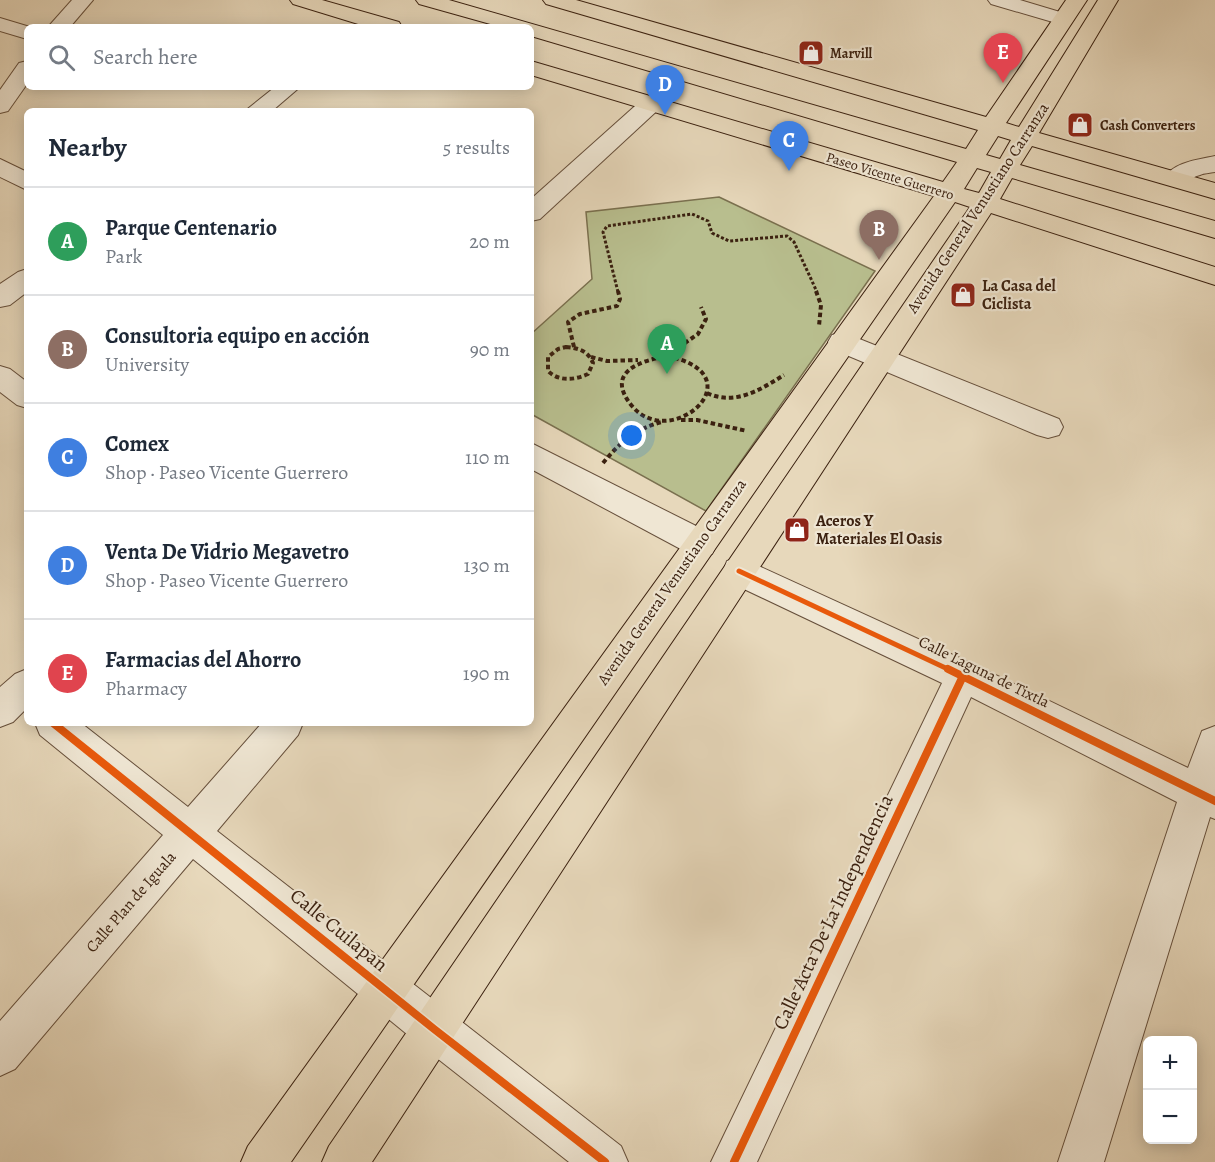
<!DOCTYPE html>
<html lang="en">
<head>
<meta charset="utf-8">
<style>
  :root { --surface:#fff; --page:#f2f2f3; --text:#1f2937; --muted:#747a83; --line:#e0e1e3; --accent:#7c3aed }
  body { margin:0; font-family:Alegreya,serif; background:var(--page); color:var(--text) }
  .controls { position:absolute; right:18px; bottom:18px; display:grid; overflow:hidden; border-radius:9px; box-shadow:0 3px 15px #0003 }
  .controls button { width:54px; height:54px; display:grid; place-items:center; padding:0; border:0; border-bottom:2px solid var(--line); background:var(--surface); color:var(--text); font:30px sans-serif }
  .you { position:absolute; left:632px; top:436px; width:21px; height:21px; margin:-15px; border:4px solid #fff; border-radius:50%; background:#1a73e8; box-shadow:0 0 0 9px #1a73e833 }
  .badge { display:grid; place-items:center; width:39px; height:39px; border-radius:50%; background:var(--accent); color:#fff; font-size:20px; font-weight:700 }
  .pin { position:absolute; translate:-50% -50px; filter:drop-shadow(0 2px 3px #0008) }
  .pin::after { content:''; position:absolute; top:32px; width:21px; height:18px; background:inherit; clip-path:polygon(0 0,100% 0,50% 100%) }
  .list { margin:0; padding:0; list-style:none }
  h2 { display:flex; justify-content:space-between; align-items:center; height:78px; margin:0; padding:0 24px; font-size:26px }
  h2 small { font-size:20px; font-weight:400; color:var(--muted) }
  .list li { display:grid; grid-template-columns:39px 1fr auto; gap:18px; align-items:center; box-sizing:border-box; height:108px; padding:0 24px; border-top:2px solid var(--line) }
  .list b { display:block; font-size:22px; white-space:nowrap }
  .list p { margin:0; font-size:20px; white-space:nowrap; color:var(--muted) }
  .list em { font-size:20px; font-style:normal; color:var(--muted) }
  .icon { flex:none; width:33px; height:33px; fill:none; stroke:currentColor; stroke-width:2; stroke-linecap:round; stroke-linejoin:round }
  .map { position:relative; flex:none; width:1215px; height:1162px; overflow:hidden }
  .search { position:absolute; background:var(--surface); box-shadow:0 3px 15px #0003; left:24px; top:24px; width:510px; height:66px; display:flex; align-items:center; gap:15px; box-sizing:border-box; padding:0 21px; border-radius:9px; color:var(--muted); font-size:22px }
  .panel { position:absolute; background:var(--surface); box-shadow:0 3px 15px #0003; left:24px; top:108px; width:510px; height:618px; border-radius:9px }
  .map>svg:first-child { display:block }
  .green { fill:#b8be8e; stroke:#7a704f; stroke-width:1.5 }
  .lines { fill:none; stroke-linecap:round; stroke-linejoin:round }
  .minor-casing { stroke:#664f3b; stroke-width:2 }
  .major-casing { stroke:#3b2110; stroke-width:2 }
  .path-far1 { stroke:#3b2110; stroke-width:3; stroke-dasharray:3 2; stroke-linecap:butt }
  .path { stroke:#3b2110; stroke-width:4; stroke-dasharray:4.5 3; stroke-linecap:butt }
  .minor { fill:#efe6d3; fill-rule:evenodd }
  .major { fill:#e7d8bb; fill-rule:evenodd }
  .cycleway-far1-casing { stroke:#efe6d3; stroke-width:9 }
  .cycleway-casing { stroke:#efe6d3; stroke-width:11 }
  .cycleway-far1 { stroke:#e8590c; stroke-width:5 }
  .cycleway { stroke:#e8590c; stroke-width:8 }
  .labels { text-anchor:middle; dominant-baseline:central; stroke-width:4.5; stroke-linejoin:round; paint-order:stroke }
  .far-poi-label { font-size:14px; font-weight:bold; fill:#3b2110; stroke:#efe6d3; text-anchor:start }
  .far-street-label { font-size:14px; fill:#3b2110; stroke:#efe6d3 }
  .street-label { font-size:16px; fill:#3b2110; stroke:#efe6d3 }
  .poi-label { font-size:16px; font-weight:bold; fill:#3b2110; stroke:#efe6d3; text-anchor:start }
  .near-street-label { font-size:20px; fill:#3b2110; stroke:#efe6d3 }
</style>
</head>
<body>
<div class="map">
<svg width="1215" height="1162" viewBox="0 0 1215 1162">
  <rect width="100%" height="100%" fill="#e7d8bb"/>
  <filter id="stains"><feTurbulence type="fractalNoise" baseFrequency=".00333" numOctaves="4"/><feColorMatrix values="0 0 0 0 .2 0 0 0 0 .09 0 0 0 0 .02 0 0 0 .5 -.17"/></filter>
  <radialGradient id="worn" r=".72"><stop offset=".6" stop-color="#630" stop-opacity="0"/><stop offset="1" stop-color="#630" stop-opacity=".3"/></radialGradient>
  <path class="green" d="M719,197L875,271L706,511L531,414V334L592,279L586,212Z"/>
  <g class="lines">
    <g class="minor-casing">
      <g id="minor">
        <path d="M72,0H93L70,27H48Z"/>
        <path d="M988,0H1020L1070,15L1074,19L1070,23L1063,25L991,4Z"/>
        <path d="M0,18L30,27H27V39L0,31Z"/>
        <path d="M27,61V84L8,111L0,113V90L19,63Z"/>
        <path d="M275,87H300L272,111H245Z"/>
        <path d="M652,96L660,98L663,103L660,108L540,219L531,221V199L644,98Z"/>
        <path d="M1215,156V172C1210,173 1204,173 1200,175C1186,179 1182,189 1166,184L1163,179C1174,162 1196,160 1215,156Z"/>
        <path d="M0,159L27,172V190L0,177Z"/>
        <path d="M27,269V292L10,305L0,307V284L18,272Z"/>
        <path d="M842,332L1059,419L1063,427L1059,435L1048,438L1037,435L832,349L828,342L832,335Z"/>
        <path d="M0,366L10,369L27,382V408L17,405L0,392Z"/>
        <path d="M531,443L712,534L717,544L712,554L701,557L690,554L531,469Z"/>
        <path d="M739,557L975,665L1188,768L1202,731L1215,726V819L1210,817L1104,1162H1058L1177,802L971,697L757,1162H711L942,683L727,581L723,571L727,561Z"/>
        <path d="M27,669V708L13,722L0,727V687L15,674Z"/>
        <path d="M35,723H81L188,807L262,723H303L298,735L217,831L621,1146L628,1162H569L419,1044L193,859L15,1069L0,1076V1021L163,835L40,735Z"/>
      </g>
    </g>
    <g class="major-casing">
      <g id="major">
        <path d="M290,0H322L399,22L402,27H368L293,4Z"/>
        <path d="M416,0H449L966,149L978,130L546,4L543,0H576L986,117L1066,0H1087L1006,123L1019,127L1098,0H1118L1039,133L1215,183V199L1032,146L1020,165L1215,221V238L1012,178L1000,199L1215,267V285L991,213L372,1162H322L329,1146L970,207L955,202L291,1162H241L248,1146L934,196L531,75V61L943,182L957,162L531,36V27H501L419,4ZM998,136L1011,140L1000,159L986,155ZM977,168L991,172L979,193L964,189Z"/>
      </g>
    </g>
    <path class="path-far1" d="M618,292L603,232L607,226L692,214L708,221L712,233L729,241L787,236L794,242L817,292"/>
    <g class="path">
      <path d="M816,291L821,305L819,326"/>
      <path d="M566,347C579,348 588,351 593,363L588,374C575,380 559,382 548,371V357L558,349Z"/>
      <path d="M574,347L568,322L580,314L617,306L620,299L618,291"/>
      <path d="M666,356L698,334L706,319L701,307"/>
      <path d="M667,356C759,375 671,453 632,406C604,372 640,361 667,356Z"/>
      <path d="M591,357L607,361L638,360"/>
      <path d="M707,393C735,406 760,390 784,375"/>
      <path d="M681,420H697L747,431"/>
      <path d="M603,463C619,443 637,428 662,422"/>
    </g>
    <use href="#minor" class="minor"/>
    <use href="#major" class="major"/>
    <g class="cycleway-far1-casing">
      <path id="cycleway-far1" d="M739,571L952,671"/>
    </g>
    <g class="cycleway-casing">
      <g id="cycleway">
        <path d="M948,669L1215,801"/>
        <path d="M53,723L434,1029L605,1162"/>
        <path d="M734,1162L963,676"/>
      </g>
    </g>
    <use href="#cycleway-far1" class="cycleway-far1"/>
    <use href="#cycleway" class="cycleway"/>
  </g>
  <defs>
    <g id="shop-square" transform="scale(1.35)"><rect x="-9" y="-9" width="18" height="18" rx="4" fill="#8f2418" stroke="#efe6d3"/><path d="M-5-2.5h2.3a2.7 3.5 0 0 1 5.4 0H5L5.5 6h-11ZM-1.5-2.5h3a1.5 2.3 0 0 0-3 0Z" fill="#fff"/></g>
  </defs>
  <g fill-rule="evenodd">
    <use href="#shop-square" x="811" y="53"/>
    <use href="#shop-square" x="1080" y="125"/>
    <use href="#shop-square" x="963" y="295"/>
    <use href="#shop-square" x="797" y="530"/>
  </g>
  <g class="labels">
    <g class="far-poi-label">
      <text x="830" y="53">Marvill</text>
      <text x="1100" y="125">Cash Converters</text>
    </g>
    <g class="far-street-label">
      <text transform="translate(890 176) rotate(17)">Paseo Vicente Guerrero</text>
    </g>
    <g class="street-label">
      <text transform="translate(978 208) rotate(-57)">Avenida General Venustiano Carranza</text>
      <text transform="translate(672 582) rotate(-55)">Avenida General Venustiano Carranza</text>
      <text transform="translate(984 672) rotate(26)">Calle Laguna de Tixtla</text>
      <text transform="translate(131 902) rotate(-49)">Calle Plan de Iguala</text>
    </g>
    <g class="poi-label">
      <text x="982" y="286">La Casa del<tspan x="982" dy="18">Ciclista</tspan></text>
      <text x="816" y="521">Aceros Y<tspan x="816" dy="18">Materiales El Oasis</tspan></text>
    </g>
    <g class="near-street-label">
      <text transform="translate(833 912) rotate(-65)">Calle Acta De La Independencia</text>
      <text transform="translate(339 930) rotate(39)">Calle Cuilapan</text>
    </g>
  </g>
  <rect width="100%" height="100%" filter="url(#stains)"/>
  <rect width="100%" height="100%" fill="url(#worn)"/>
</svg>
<div class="controls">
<button>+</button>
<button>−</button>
</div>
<div class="you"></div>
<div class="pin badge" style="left:667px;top:374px;background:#2e9e5b">A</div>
<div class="pin badge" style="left:879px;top:260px;background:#8d6e63">B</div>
<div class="pin badge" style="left:789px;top:171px;background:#3f7fe0">C</div>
<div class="pin badge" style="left:665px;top:115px;background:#3f7fe0">D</div>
<div class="pin badge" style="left:1003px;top:83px;background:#e0444e">E</div>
<div class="search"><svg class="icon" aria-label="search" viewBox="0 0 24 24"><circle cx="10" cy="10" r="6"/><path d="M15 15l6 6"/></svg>Search here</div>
<section class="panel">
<h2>Nearby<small>5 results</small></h2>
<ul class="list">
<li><span class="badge" style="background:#2e9e5b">A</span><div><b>Parque Centenario</b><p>Park</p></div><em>20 m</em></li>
<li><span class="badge" style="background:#8d6e63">B</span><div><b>Consultoria equipo en acción</b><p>University</p></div><em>90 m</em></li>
<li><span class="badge" style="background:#3f7fe0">C</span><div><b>Comex</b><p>Shop · Paseo Vicente Guerrero</p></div><em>110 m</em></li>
<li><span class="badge" style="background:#3f7fe0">D</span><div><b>Venta De Vidrio Megavetro</b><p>Shop · Paseo Vicente Guerrero</p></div><em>130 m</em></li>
<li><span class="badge" style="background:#e0444e">E</span><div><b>Farmacias del Ahorro</b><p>Pharmacy</p></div><em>190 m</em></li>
</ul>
</section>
</div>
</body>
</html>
